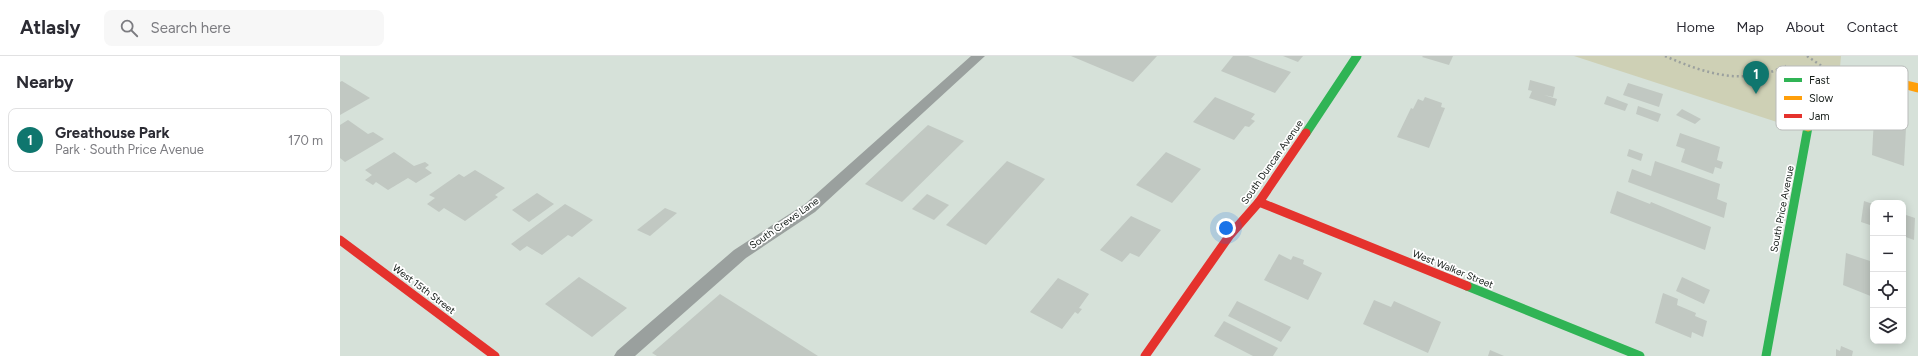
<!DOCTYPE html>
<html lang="en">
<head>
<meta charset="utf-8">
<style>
  :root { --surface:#fff; --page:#f7f7f7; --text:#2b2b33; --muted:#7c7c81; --line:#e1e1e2; --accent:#0f766e }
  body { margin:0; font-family:Figtree,sans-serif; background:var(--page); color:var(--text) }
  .controls { position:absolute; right:12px; bottom:12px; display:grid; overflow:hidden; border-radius:8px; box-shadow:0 2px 10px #0003 }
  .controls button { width:36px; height:36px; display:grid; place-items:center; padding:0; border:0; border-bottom:1px solid var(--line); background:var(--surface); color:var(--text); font:20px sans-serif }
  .you { position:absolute; left:886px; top:172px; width:14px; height:14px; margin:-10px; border:3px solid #fff; border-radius:50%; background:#1a73e8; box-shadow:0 0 0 6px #1a73e833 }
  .badge { display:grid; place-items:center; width:26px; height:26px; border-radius:50%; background:var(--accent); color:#fff; font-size:13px; font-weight:700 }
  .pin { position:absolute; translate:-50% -33px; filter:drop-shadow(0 1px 2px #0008) }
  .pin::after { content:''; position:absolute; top:21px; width:14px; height:12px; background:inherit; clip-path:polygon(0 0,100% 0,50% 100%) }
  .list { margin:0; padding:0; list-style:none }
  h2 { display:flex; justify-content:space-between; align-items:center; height:52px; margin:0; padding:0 16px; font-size:17px }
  h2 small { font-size:13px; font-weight:400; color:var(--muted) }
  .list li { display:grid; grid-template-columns:26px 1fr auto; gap:12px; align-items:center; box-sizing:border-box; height:64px; margin:0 8px 8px; padding:0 8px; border:1px solid var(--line); border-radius:8px }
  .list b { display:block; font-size:15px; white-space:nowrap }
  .list p { margin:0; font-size:13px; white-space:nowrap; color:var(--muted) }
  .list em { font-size:13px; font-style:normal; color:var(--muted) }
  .icon { flex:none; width:22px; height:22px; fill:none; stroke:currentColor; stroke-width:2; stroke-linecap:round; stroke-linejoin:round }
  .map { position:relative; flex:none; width:1578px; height:300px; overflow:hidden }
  header { display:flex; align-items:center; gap:24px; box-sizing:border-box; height:56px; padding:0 20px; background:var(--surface); border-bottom:1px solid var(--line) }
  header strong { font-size:19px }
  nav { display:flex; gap:22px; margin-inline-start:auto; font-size:14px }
  .search { width:280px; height:36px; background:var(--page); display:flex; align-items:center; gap:10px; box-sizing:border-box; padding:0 14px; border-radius:8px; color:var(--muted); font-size:15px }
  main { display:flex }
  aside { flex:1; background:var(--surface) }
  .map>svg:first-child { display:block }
  .green { fill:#ced0b5 }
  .building { fill:#c1c8c2 }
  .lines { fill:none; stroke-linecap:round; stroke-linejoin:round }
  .path { stroke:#9ba09e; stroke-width:2.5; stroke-dasharray:2 3; stroke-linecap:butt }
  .lane { fill:#9aa09e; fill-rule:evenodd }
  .fast { stroke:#30b455; stroke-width:9 }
  .slow { stroke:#ff9f0a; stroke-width:9 }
  .jam { stroke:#e5322d; stroke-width:9 }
  .labels { text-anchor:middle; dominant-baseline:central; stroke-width:3.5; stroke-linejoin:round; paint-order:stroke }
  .street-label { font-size:10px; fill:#151c18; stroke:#fff }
  .key { fill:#fff; stroke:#b9bbba; stroke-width:1 }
  .key-label { font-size:11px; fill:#151c18 }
</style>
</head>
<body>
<header>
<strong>Atlasly</strong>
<div class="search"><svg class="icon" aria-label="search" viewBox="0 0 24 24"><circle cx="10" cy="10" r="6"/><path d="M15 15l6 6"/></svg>Search here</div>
<nav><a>Home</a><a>Map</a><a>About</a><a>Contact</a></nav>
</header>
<main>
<aside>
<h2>Nearby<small></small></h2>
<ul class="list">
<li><span class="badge">1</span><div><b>Greathouse Park</b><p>Park · South Price Avenue</p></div><em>170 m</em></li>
</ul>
</aside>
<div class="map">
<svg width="1578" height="300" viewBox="0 0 1578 300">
  <rect width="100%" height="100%" fill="#d6e1d9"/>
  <path class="green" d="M1234,0H1501L1499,22L1486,31L1468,76Z"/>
  <g class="building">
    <path d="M731,0H817L793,26Z"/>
    <path d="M893,0H908L951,16L935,37L881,15Z"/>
    <path d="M943,0H963L958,6Z"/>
    <path d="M1083,0H1113L1109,9L1082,1Z"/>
    <path d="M1190,24L1215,31L1213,41L1204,39L1217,43L1215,50L1189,42L1192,35L1188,34Z"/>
    <path d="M2,25L30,42L0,59V26Z"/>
    <path d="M1288,27L1323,38L1319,51L1283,39Z"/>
    <path d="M1267,40L1288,48L1285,55L1264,48Z"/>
    <path d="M875,41L915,58L911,63L915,65L909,71L905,70L894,84L853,66Z"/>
    <path d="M1085,41L1102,47L1101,51L1105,52L1089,92L1057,81L1071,52L1073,53L1078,43L1083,45Z"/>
    <path d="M1298,50L1321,58L1318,66L1296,58Z"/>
    <path d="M1342,53L1361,63L1355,68L1336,59Z"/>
    <path d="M1534,62L1566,72L1564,110L1532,99Z"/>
    <path d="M8,64L28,78L33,76L44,83L5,106L0,102V69Z"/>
    <path d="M588,69L624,85L562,146L525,128Z"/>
    <path d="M1340,77L1380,91L1377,104L1383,106L1381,113L1375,111L1373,118L1341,106L1345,93L1336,90Z"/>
    <path d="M1289,93L1303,98L1301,105L1287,100Z"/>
    <path d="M54,96L74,110L85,106L89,109L85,112L92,117L76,127L68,122L48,134L36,126L33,129L25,124L32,119L25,114Z"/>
    <path d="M826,96L861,113L832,147L796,129Z"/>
    <path d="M667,105L705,123L646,189L606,169Z"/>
    <path d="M1315,105L1380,128L1377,143L1387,147L1384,162L1288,126L1292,113L1311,120Z"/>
    <path d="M135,114L165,132L155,139L158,141L125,165L104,152L99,156L87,148L95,142L89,139L119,118L124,121Z"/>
    <path d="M1277,135L1310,148L1311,146L1371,171L1365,194L1270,157Z"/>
    <path d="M197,137L214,148L189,166L172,154Z"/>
    <path d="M587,138L609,149L594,164L572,153Z"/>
    <path d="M1524,145L1533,148V170L1521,166Z"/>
    <path d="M225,148L253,164L232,181L228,179L202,199L187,190L180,195L171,188Z"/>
    <path d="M325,152L337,157L310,180L297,174Z"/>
    <path d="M1563,158L1575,162L1574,184L1563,180Z"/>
    <path d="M791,160L821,174L799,201L790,197L782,206L760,194Z"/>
    <path d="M1506,197L1533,206V241L1503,229Z"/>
    <path d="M939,198L951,204L953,200L964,204L963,208L982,217L968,244L924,224Z"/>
    <path d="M239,221L287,252L252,281L205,248Z"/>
    <path d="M1342,221L1370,234L1364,248L1336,235Z"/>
    <path d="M718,222L749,238L739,252L742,253L738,258L735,256L722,273L690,256Z"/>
    <path d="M1323,237L1338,243L1337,249L1356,257L1355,260L1367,265L1363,281L1352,276L1351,282L1315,267Z"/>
    <path d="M380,238L478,300H317L312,297Z"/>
    <path d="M1034,244L1051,251L1054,245L1101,266L1088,297L1023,268Z"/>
    <path d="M897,245L951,271L941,286L888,260Z"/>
    <path d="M884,265L938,292L933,300H913L874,280Z"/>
    <path d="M1501,290L1513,295L1512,300H1496V293L1500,295Z"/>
    <path d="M1150,294L1164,300H1148Z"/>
  </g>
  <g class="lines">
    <g class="path">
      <path d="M1325,0C1366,18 1404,30 1446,10"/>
      <path d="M1467,0L1483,11"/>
    </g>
    <path class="lane" d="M631,0H645L475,156L406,202L295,300H274L277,295L394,194L465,148Z"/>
    <g class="fast">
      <path d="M966,77L1017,0"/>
      <path d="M1127,230L1300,300"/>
      <path d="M1426,300L1468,71"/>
    </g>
    <path class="slow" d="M1468,71C1470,63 1469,54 1473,47C1491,8 1547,24 1578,32"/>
    <g class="jam">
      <path d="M919,146L1127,230"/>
      <path d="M0,184L155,300"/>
      <path d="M805,300L890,179L919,146L966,77"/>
    </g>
  </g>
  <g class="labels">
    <g class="street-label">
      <text transform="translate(932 106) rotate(-55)">South Duncan Avenue</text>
      <text transform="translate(1442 153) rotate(-79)">South Price Avenue</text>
      <text transform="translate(444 167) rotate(-35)">South Crews Lane</text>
      <text transform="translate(1113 213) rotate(22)">West Walker Street</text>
      <text transform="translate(84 233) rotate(37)">West 15th Street</text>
    </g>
  </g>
  <rect x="1436" y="10" width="132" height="64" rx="6" class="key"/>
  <rect x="1444" y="22" width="18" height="4" fill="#30b455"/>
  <rect x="1444" y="40" width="18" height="4" fill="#ff9f0a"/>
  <rect x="1444" y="58" width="18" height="4" fill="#e5322d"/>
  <g class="key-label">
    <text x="1469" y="28">Fast</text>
    <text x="1469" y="46">Slow</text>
    <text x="1469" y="64">Jam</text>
  </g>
</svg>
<div class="controls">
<button>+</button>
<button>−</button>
<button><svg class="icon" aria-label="locate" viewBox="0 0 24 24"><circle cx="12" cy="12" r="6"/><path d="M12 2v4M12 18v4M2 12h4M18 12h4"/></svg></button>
<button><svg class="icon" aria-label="layers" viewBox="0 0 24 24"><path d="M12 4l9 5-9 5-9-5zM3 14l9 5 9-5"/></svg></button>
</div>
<div class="you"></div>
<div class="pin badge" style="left:1416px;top:38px">1</div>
</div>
</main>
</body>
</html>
